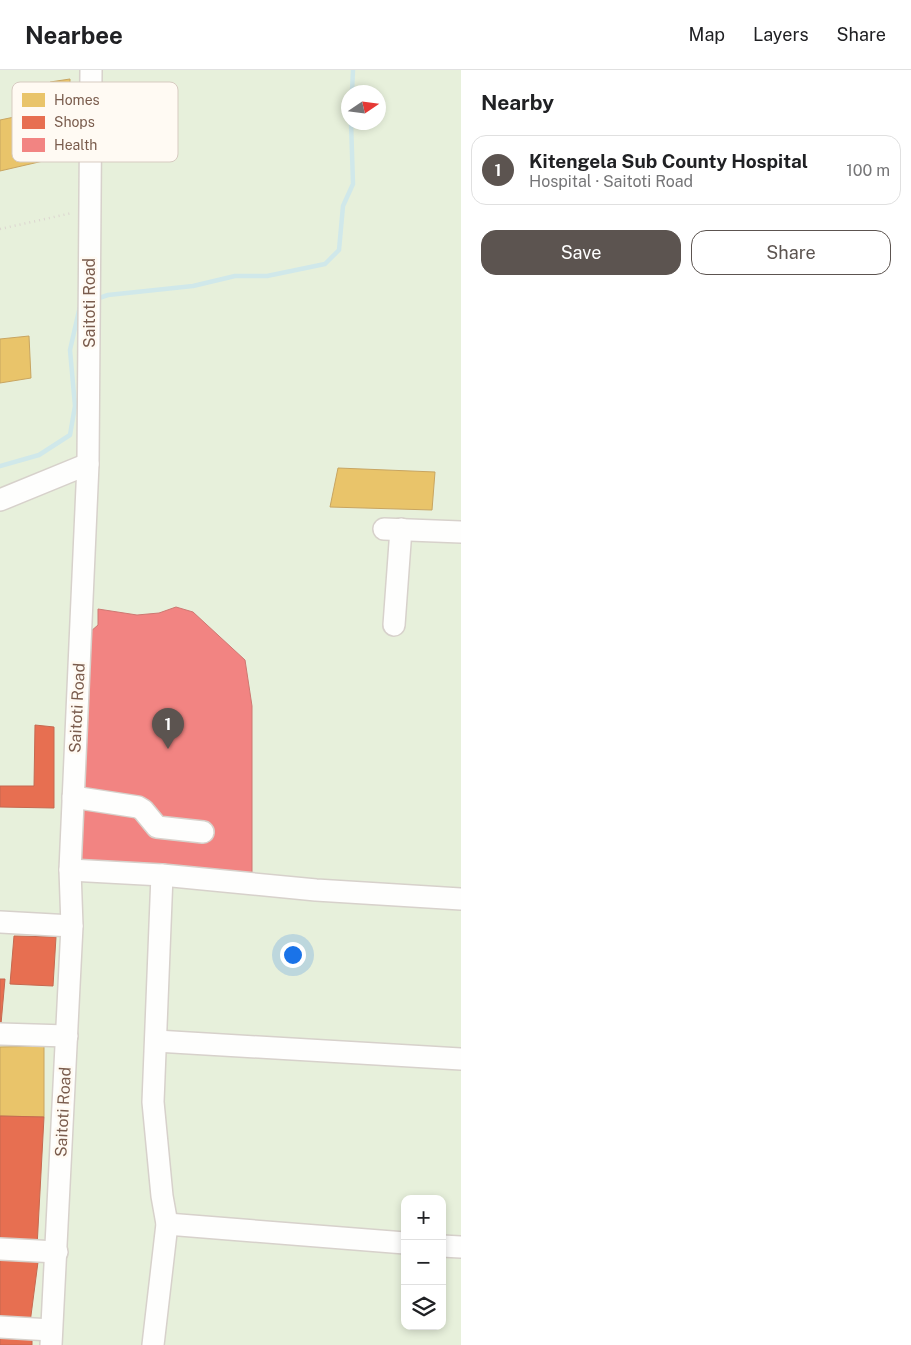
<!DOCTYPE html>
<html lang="en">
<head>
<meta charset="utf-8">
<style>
  :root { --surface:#fff; --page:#f6f6f6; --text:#202124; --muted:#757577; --line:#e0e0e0; --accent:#5c5450 }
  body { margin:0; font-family:"Public Sans",sans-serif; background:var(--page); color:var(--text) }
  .controls { position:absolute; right:15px; bottom:15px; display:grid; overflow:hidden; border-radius:10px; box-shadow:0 2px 8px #0003 }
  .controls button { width:45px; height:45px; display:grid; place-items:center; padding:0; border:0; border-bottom:1px solid var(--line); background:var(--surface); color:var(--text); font:25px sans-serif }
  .compass { position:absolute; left:341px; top:15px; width:45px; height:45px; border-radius:50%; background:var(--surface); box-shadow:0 2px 8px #0003; rotate:77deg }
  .you { position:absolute; left:292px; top:884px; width:18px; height:18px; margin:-12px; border:4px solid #fff; border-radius:50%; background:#1a73e8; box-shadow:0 0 0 8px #1a73e833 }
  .badge { display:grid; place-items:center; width:32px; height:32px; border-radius:50%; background:var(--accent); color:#fff; font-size:16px; font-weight:700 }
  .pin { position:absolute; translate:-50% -41px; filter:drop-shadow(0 1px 2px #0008) }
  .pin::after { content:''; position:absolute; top:26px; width:18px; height:15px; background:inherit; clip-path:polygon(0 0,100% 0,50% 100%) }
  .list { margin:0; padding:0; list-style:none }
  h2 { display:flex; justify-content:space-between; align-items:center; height:65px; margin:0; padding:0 20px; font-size:21px }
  h2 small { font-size:16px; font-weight:400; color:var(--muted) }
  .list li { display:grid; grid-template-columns:32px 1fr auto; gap:15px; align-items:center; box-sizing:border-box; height:70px; margin:0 10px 10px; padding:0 10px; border:1px solid var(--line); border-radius:15px }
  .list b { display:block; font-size:19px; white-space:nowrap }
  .list p { margin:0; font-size:16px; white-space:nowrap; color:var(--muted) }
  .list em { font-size:16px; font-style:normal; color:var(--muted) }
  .actions { display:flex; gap:10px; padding:15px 20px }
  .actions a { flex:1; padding:11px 0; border:1px solid var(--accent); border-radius:15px; text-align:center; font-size:18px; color:var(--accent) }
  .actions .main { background:var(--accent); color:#fff }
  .icon { flex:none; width:28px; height:28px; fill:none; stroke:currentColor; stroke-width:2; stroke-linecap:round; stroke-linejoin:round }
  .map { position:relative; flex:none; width:461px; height:1275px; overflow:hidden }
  header { display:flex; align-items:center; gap:30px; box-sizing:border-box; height:70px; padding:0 25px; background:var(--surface); border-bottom:1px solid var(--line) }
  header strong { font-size:24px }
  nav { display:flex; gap:28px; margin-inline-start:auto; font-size:18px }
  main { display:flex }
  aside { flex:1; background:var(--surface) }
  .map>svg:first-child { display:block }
  .green { fill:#e7f0db; fill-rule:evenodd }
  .homes { fill:#e9c46a; stroke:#c8a561 }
  .shops { fill:#e76f51; stroke:#c66950 }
  .health { fill:#f28482; stroke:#ce7872 }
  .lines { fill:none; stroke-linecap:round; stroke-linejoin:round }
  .stream { stroke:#d0e8ea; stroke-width:4.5 }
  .minor-casing { stroke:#d7d1cb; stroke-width:24 }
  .path { stroke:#dcd5d0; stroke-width:2.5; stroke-dasharray:1 4; stroke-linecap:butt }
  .minor { stroke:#fefefd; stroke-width:21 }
  .labels { text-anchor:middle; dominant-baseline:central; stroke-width:5; stroke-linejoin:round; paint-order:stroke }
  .street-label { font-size:16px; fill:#7a5c4d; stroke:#fffaf3 }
  .key { fill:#fffaf3; stroke:#d7cbc1; stroke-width:1 }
  .key-label { font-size:14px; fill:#7a5c4d }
</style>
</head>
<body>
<header>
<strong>Nearbee</strong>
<nav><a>Map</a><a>Layers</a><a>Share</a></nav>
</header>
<main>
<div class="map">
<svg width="461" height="1275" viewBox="0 0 461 1275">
  <rect width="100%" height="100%" fill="#f9f5f0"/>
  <path class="green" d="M0,0H461V1275H0ZM348,22H378V52H348ZM405,1129H442V1256H405Z"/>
  <g class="homes">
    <path d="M70,9L69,85L0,101V50L48,40L50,12Z"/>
    <path d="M29,266L31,308L0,313V269Z"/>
    <path d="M338,398L435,402L432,440L330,437Z"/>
    <path d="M44,976V1047L0,1046V977Z"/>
  </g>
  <g class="shops">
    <path d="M35,655L54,657V738L0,737V716H34Z"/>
    <path d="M14,866L56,867L53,916L10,914Z"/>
    <path d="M0,909H5L1,954H0Z"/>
    <path d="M0,1046L44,1047L37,1177L0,1175Z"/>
    <path d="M0,1190L38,1192L30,1253L0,1252Z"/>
    <path d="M0,1265L32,1267V1275H0Z"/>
  </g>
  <path class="health" d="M176,537L193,542L245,590L252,636V805L79,795L90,562L98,555V539L137,545L159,543Z"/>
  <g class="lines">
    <g class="stream">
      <path d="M352,22L353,0"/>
      <path d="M96,229L108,225L193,216L235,206H267L325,194L339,180L343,136L353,114L351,52"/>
      <path d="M0,396L39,385L70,365L75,336L70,280L80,236"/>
    </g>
    <g class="minor-casing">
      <g id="minor">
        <path d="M0,430L88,394"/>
        <path d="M384,459L461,462"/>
        <path d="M394,555L401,459"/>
        <path d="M73,727L138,737L143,740L157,757L203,762"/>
        <path d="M70,800L162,805L316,820L461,829"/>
        <path d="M0,852L72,856"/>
        <path d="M0,964L67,966"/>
        <path d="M156,971L461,989"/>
        <path d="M167,1154L405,1173"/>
        <path d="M442,1176L461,1177"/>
        <path d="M0,1179L57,1182"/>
        <path d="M0,1257L51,1260"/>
        <path d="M51,1275L72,856L70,800L88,394L91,0"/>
        <path d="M153,1275L167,1154L162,1126L153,1032L162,805"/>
      </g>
    </g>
    <path class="path" d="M0,159L72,143"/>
    <use href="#minor" class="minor"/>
  </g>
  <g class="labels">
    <g class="street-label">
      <text transform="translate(89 233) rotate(-90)">Saitoti Road</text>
      <text transform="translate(77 638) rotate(-87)">Saitoti Road</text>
      <text transform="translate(63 1042) rotate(-87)">Saitoti Road</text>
    </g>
  </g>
  <rect x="12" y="12" width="166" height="80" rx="8" class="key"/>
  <rect x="22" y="23" width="23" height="14" fill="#e9c46a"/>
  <rect x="22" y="46" width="23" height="13" fill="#e76f51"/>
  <rect x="22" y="68" width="23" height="14" fill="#f28482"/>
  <g class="key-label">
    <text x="54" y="35">Homes</text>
    <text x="54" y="57">Shops</text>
    <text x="54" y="80">Health</text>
  </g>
</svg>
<div class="controls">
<button>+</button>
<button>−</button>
<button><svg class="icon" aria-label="layers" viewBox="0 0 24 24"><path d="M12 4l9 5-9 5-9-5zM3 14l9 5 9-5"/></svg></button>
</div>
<svg class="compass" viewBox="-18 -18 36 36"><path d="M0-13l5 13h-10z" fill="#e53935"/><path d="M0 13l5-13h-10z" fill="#757577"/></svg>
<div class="you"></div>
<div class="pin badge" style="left:168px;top:679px">1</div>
</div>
<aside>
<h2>Nearby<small></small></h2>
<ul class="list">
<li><span class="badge">1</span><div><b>Kitengela Sub County Hospital</b><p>Hospital · Saitoti Road</p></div><em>100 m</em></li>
</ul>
<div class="actions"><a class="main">Save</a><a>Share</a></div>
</aside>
</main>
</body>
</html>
